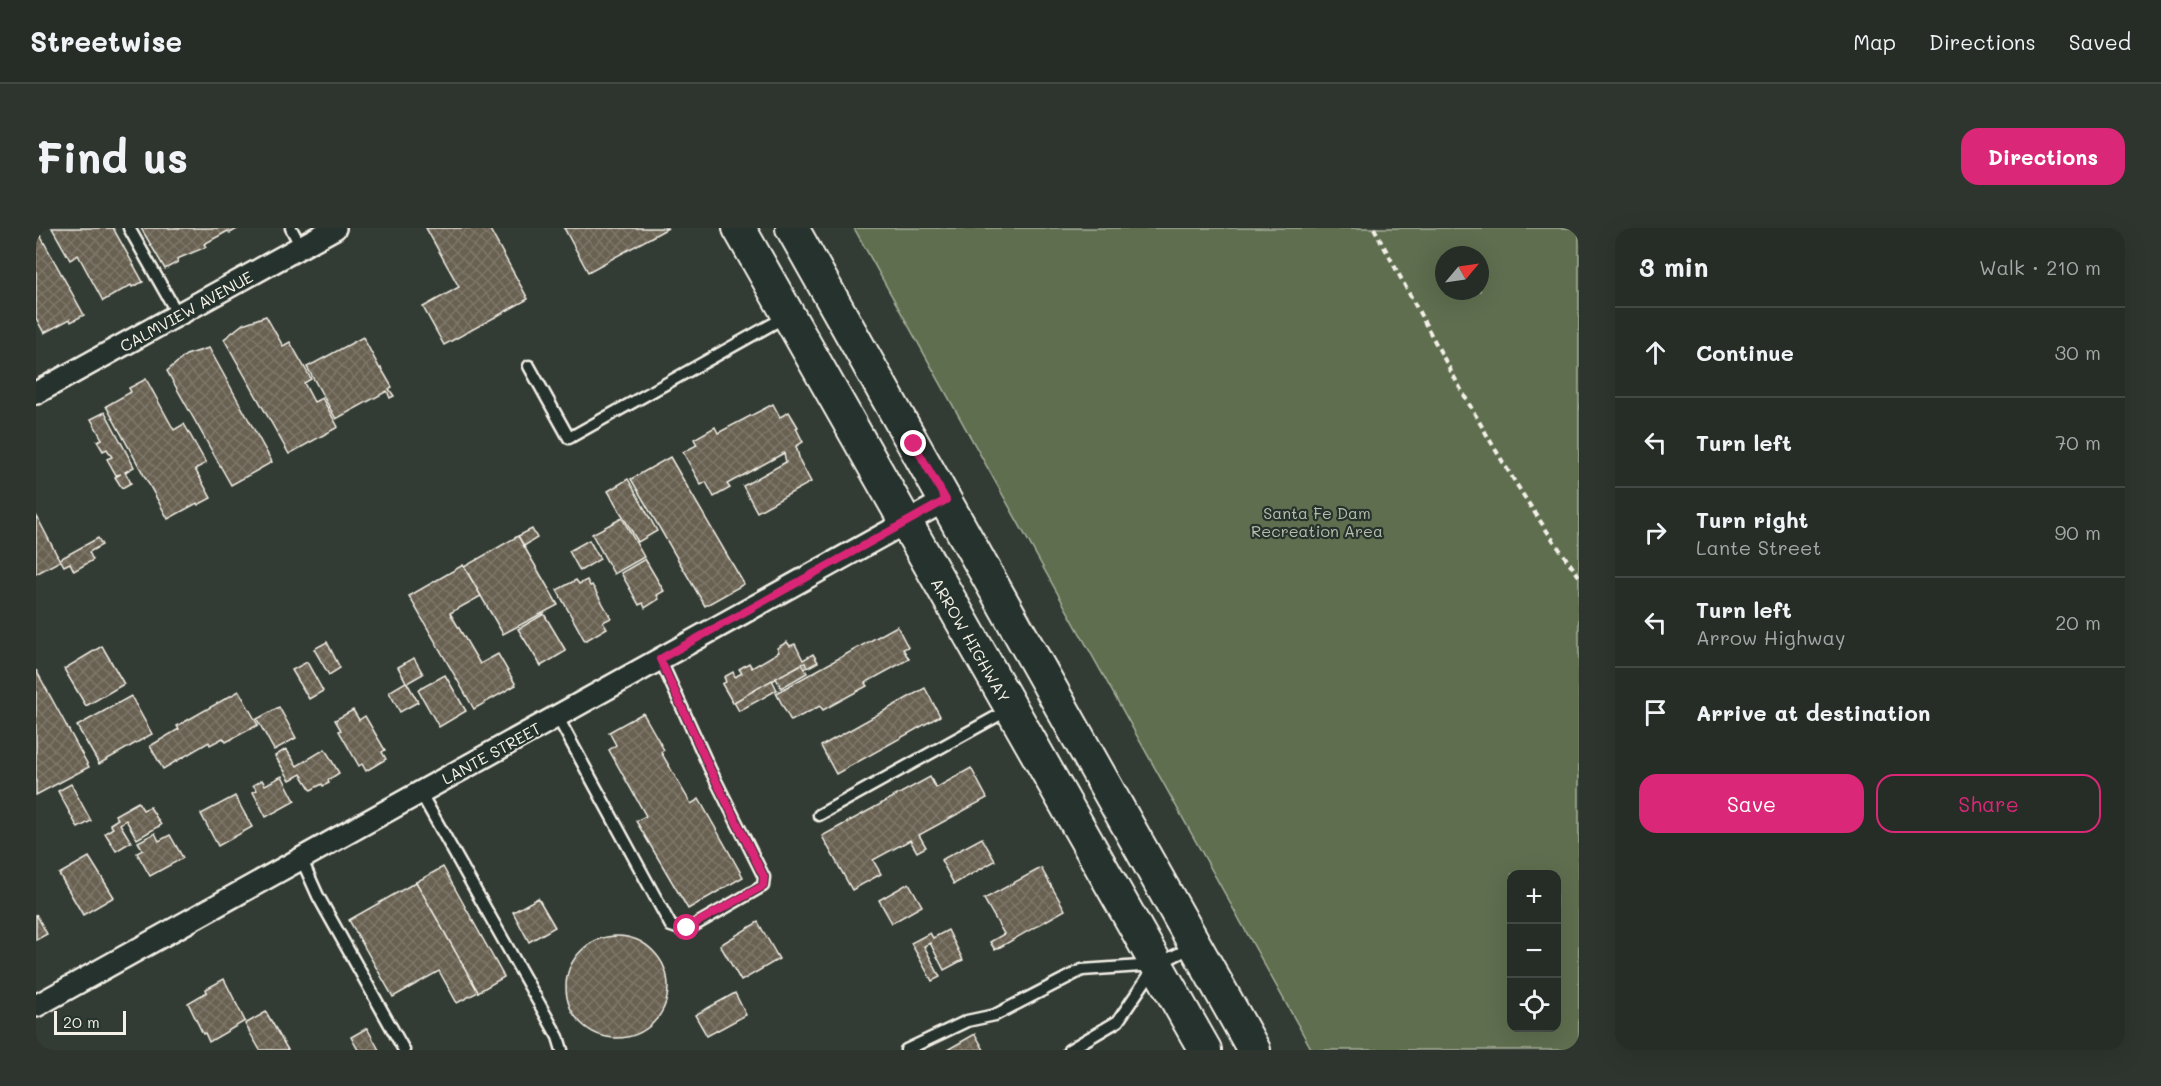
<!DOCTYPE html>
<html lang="en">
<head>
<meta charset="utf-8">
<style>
  :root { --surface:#262d27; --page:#2e352f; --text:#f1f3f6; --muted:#a4a8a7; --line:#424944; --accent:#db2777 }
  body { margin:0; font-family:Mali,sans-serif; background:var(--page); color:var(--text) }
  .controls { position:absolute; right:18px; bottom:18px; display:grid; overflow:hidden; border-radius:12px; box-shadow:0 6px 24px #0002 }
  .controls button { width:54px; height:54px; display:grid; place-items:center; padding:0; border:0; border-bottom:2px solid var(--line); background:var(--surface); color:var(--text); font:30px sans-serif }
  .compass { position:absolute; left:1399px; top:18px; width:54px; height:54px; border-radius:50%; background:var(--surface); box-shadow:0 6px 24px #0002; rotate:61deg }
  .scale { position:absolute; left:18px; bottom:15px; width:72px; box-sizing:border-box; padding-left:6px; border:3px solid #f4f1e8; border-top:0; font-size:16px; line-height:21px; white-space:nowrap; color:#f4f1e8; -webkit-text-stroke:4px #26332d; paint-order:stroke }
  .stop { position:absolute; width:18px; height:18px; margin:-14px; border:4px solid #db2777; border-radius:50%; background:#fff }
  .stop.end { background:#db2777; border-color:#fff; box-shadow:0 2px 6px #0008 }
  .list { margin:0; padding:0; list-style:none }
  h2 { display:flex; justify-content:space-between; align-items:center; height:78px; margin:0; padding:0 24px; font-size:26px }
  h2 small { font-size:20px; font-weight:400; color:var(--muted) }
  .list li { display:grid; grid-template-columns:39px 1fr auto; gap:18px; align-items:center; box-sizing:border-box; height:90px; padding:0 24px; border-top:2px solid var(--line) }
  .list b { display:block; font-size:22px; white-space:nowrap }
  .list p { margin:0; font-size:20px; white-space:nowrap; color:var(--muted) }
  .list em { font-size:20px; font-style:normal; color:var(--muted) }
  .actions { display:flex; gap:12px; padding:18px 24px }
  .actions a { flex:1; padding:14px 0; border:2px solid var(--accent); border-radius:18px; text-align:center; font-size:21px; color:var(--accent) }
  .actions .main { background:var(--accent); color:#fff }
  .icon { flex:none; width:33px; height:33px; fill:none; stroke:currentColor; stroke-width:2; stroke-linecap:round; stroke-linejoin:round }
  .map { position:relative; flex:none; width:1543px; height:822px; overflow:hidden; border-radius:18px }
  header { display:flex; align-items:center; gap:36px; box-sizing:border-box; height:84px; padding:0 30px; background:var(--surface); border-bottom:2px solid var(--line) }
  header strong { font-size:28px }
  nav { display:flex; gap:33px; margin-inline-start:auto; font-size:21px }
  .intro { display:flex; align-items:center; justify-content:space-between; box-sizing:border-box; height:144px; padding:0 36px }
  h1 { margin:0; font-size:42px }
  .button { padding:15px 27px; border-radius:18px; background:var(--accent); color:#fff; font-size:21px; font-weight:700 }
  main { display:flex; gap:36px; padding:0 36px }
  aside { flex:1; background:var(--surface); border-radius:18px; box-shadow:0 6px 24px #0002 }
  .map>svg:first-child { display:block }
  .green { fill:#5f6e50; stroke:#aab09c; stroke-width:1.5; fill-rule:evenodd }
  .building { fill:url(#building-cross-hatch); stroke:#f4f1e8; stroke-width:1.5 }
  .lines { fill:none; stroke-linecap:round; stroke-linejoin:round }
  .service-casing { stroke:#f4f1e8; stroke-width:15 }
  .minor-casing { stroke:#f4f1e8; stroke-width:26 }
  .primary-casing { stroke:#f4f1e8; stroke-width:36 }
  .path { stroke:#f4f1e8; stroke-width:4; stroke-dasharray:6 4.5; stroke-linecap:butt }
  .service { stroke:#26332d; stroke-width:10 }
  .minor { stroke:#26332d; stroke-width:21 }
  .primary { stroke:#26332d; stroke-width:32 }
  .route { stroke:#db2777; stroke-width:8 }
  .labels { text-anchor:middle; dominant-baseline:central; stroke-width:4.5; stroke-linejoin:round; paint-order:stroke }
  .street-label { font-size:16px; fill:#f4f1e8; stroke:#26332d }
  .park-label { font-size:16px; fill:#b8bdab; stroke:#26332d }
</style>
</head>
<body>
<header>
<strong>Streetwise</strong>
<nav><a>Map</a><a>Directions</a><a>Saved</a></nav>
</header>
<div class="intro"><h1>Find us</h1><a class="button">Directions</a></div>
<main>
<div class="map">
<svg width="1543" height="822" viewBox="0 0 1543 822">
  <defs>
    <pattern id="building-cross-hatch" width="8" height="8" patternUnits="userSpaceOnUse" patternTransform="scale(1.5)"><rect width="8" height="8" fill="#686151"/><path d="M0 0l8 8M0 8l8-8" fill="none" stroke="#7e786a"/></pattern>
  </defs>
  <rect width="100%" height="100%" fill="#333c34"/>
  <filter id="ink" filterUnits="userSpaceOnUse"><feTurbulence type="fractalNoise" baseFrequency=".0167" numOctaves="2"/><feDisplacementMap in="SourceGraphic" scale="12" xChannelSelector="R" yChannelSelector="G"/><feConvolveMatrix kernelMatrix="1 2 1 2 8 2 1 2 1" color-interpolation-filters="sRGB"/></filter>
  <g filter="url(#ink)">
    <path class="green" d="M818,0H1543V822H1276ZM1408,27H1444V63H1408ZM1476,646H1520V800H1476Z"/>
    <g class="building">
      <path d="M0,0L48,87L35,94L34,91L8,105L0,90Z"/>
      <path d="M16,0H77L107,54L96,59L95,57L67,73L42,27L34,32Z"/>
      <path d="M105,0H203L194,5L192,3L168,16L170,19L141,31L142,34L129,41Z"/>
      <path d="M390,0H453L492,71L408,117L387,79L423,59Z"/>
      <path d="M528,0H632L552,44Z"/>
      <path d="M230,88L247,118L254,114L275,151L268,155L278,174L286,170L302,199L253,226L188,111L207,96Z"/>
      <path d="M327,109L344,141L345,140L356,159L353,161L358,168L354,170L351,163L300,191L271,139Z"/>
      <path d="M173,120L236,234L195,257L131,143L150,127Z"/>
      <path d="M110,151L138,202L148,196L170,235L159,241L175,270L162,277L161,275L132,291L70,178L95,164L93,160Z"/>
      <path d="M737,176L744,189L753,184L762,199L760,200L767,214L760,218L764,233L775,254L721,284L707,258L750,234L748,225L691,256L694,260L678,269L670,254L665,257L647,224L661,217L658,211L679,199L682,205Z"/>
      <path d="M69,184L98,239L89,244L95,255L86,260L79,249L85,246L80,247L71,231L76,229L71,221L67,223L61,213L66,211L55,191Z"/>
      <path d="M634,229L708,356L669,378L595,251Z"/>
      <path d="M592,251L621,303L602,314L572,263Z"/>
      <path d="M0,287L24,333L0,346Z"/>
      <path d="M586,290L608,329L578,346L556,306Z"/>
      <path d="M496,301L501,310L488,318L482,308Z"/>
      <path d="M482,308L522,377L467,406L428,339Z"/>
      <path d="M62,310L66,317L53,324L57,332L38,343L34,335L28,338L24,331Z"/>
      <path d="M553,312L564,331L544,343L533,323Z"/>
      <path d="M609,331L628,363L621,367L623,371L609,380L607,375L603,377L585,345Z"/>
      <path d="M427,337L445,368L414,385L444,436L462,426L480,457L438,481L373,368Z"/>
      <path d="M540,352L543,356L551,352L554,358L556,357L575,390L567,394L571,400L549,413L521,362Z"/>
      <path d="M508,386L530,423L505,438L482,401Z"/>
      <path d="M861,398L872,419L867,421L873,431L829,455L831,458L787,482L784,478L755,493L740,465Z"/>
      <path d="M291,414L304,440L293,447L278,421Z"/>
      <path d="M751,414L754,418L759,416L767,432L777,426L782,434L771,440L769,435L766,436L697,475L686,456L690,454L688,449L697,444L699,449L706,445L703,441L713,435L716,440L743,424L741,420Z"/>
      <path d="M66,418L88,456L50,478L28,441Z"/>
      <path d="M378,430L387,446L371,455L382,474L364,484L353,464L370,454L362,439Z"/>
      <path d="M271,434L287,463L273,471L256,442Z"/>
      <path d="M766,436L771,445L745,460L740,450Z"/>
      <path d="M0,442L53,539L0,567Z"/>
      <path d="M409,447L430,483L403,499L382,462Z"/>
      <path d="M736,452L741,462L703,483L698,474Z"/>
      <path d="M889,460L904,488L800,546L785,518Z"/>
      <path d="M203,463L222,497L190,514L187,510L174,517L173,514L127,541L114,518L143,501L141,498Z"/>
      <path d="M95,468L116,506L63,536L41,498Z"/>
      <path d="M243,479L260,510L238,522L221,491Z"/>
      <path d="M317,482L323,492L329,488L349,522L346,524L350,531L330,543L326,536L323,538L303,503L305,502L299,492Z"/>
      <path d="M607,485L628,522L625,524L655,576L663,571L707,649L652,681L600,593L610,588L573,522L580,517L573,504Z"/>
      <path d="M250,521L261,538L289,521L303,545L292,552L293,555L287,558L286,556L275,562L265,546L254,552L239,528Z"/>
      <path d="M935,540L951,570L883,607L890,619L881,624L874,612L837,632L845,646L816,662L786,608L894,549L900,560Z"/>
      <path d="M246,548L259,573L230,589L217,564L221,562L217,557L226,552L229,557Z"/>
      <path d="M35,556L55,593L42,600L22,563Z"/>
      <path d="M199,568L216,599L182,618L165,586Z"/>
      <path d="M102,574L107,582L114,579L125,597L101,611L90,592L84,596L95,614L80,623L69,605L77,600L74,596L82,591L79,587Z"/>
      <path d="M119,605L123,613L134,607L147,630L114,648L101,625L107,622L102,614Z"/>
      <path d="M946,610L959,633L918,656L905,632Z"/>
      <path d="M53,629L78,669L47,687L23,646Z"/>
      <path d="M407,639L468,749L442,764L380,654Z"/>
      <path d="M1005,640L1029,682L959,722L954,714L968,706L948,671Z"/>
      <path d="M380,654L442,764L421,775L403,743L357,769L313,692Z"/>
      <path d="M873,655L886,678L856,695L843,672Z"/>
      <path d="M502,670L519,699L493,714L477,684Z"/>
      <path d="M0,686L11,706L0,712Z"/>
      <path d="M722,694L743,731L705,753L684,717Z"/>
      <path d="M912,702L927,732L908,742L894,715L888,718L904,749L896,753L875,715L894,705L897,710Z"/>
      <circle cx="581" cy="759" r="51"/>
      <path d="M188,751L209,793L173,814L169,805L167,806L152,775L171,764L170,761Z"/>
      <path d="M699,765L710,787L671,808L659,787Z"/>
      <path d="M230,784L252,822H224L209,796Z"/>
      <path d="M331,800L343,822H322L315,809Z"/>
      <path d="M939,806L948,822H911Z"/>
    </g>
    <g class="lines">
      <g class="service-casing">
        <g id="service">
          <path d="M93,0L142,87"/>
          <path d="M255,0L265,19"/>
          <path d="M493,138L533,210L749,89"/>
          <path d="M521,488L635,698L644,701L659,697L727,658L728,649L674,541L624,431"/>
          <path d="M384,564L522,809L526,822"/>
          <path d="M783,587L974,481"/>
          <path d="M265,630L282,668L368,822"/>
          <path d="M870,822L931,793L959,787L1046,742L1120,737L1158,718"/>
          <path d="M1033,822L1082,793L1118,740"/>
        </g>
      </g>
      <g class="minor-casing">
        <g id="minor">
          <path d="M0,165L299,0"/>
          <path d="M0,778L910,272"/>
        </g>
      </g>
      <g class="primary-casing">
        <g id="primary">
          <path d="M703,0L1169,822"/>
          <path d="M756,0L1218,822"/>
        </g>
      </g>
      <path class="path" d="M1338,0C1402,118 1462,240 1543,348"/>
      <use href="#service" class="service"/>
      <use href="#minor" class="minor"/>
      <use href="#primary" class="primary"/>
    </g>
  </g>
  <g class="lines" filter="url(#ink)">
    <path class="route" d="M651,700L727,658L728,649L674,541L624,431L910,272L878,216"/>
  </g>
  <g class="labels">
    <g class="street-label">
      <text transform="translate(150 83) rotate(-29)">CALMVIEW AVENUE</text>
      <text transform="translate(935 412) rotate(60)">ARROW HIGHWAY</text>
      <text transform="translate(455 525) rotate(-29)">LANTE STREET</text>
    </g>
    <g class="park-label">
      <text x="1281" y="284">Santa Fe Dam<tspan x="1281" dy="18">Recreation Area</tspan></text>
    </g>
  </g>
</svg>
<div class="controls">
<button>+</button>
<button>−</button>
<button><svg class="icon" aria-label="locate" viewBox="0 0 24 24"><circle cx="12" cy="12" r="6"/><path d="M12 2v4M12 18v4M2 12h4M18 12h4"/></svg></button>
</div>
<svg class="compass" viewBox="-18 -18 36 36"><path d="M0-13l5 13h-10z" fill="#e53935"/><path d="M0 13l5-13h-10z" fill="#a4a8a7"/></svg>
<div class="scale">20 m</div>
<div class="stop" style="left:651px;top:700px"></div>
<div class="stop end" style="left:878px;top:216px"></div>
</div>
<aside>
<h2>3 min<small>Walk · 210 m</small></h2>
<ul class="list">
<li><svg class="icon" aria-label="ahead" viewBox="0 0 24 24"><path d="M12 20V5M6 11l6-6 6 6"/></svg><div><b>Continue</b></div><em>30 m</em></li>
<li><svg class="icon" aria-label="left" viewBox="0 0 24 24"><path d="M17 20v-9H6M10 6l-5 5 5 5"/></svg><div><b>Turn left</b></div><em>70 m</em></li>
<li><svg class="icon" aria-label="right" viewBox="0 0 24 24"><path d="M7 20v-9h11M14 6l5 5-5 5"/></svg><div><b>Turn right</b><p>Lante Street</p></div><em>90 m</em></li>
<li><svg class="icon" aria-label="left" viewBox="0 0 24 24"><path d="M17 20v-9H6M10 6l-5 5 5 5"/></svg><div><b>Turn left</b><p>Arrow Highway</p></div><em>20 m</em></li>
<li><svg class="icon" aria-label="arrive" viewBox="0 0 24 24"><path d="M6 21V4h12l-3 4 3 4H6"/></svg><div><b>Arrive at destination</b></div></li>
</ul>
<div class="actions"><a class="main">Save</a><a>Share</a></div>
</aside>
</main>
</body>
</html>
